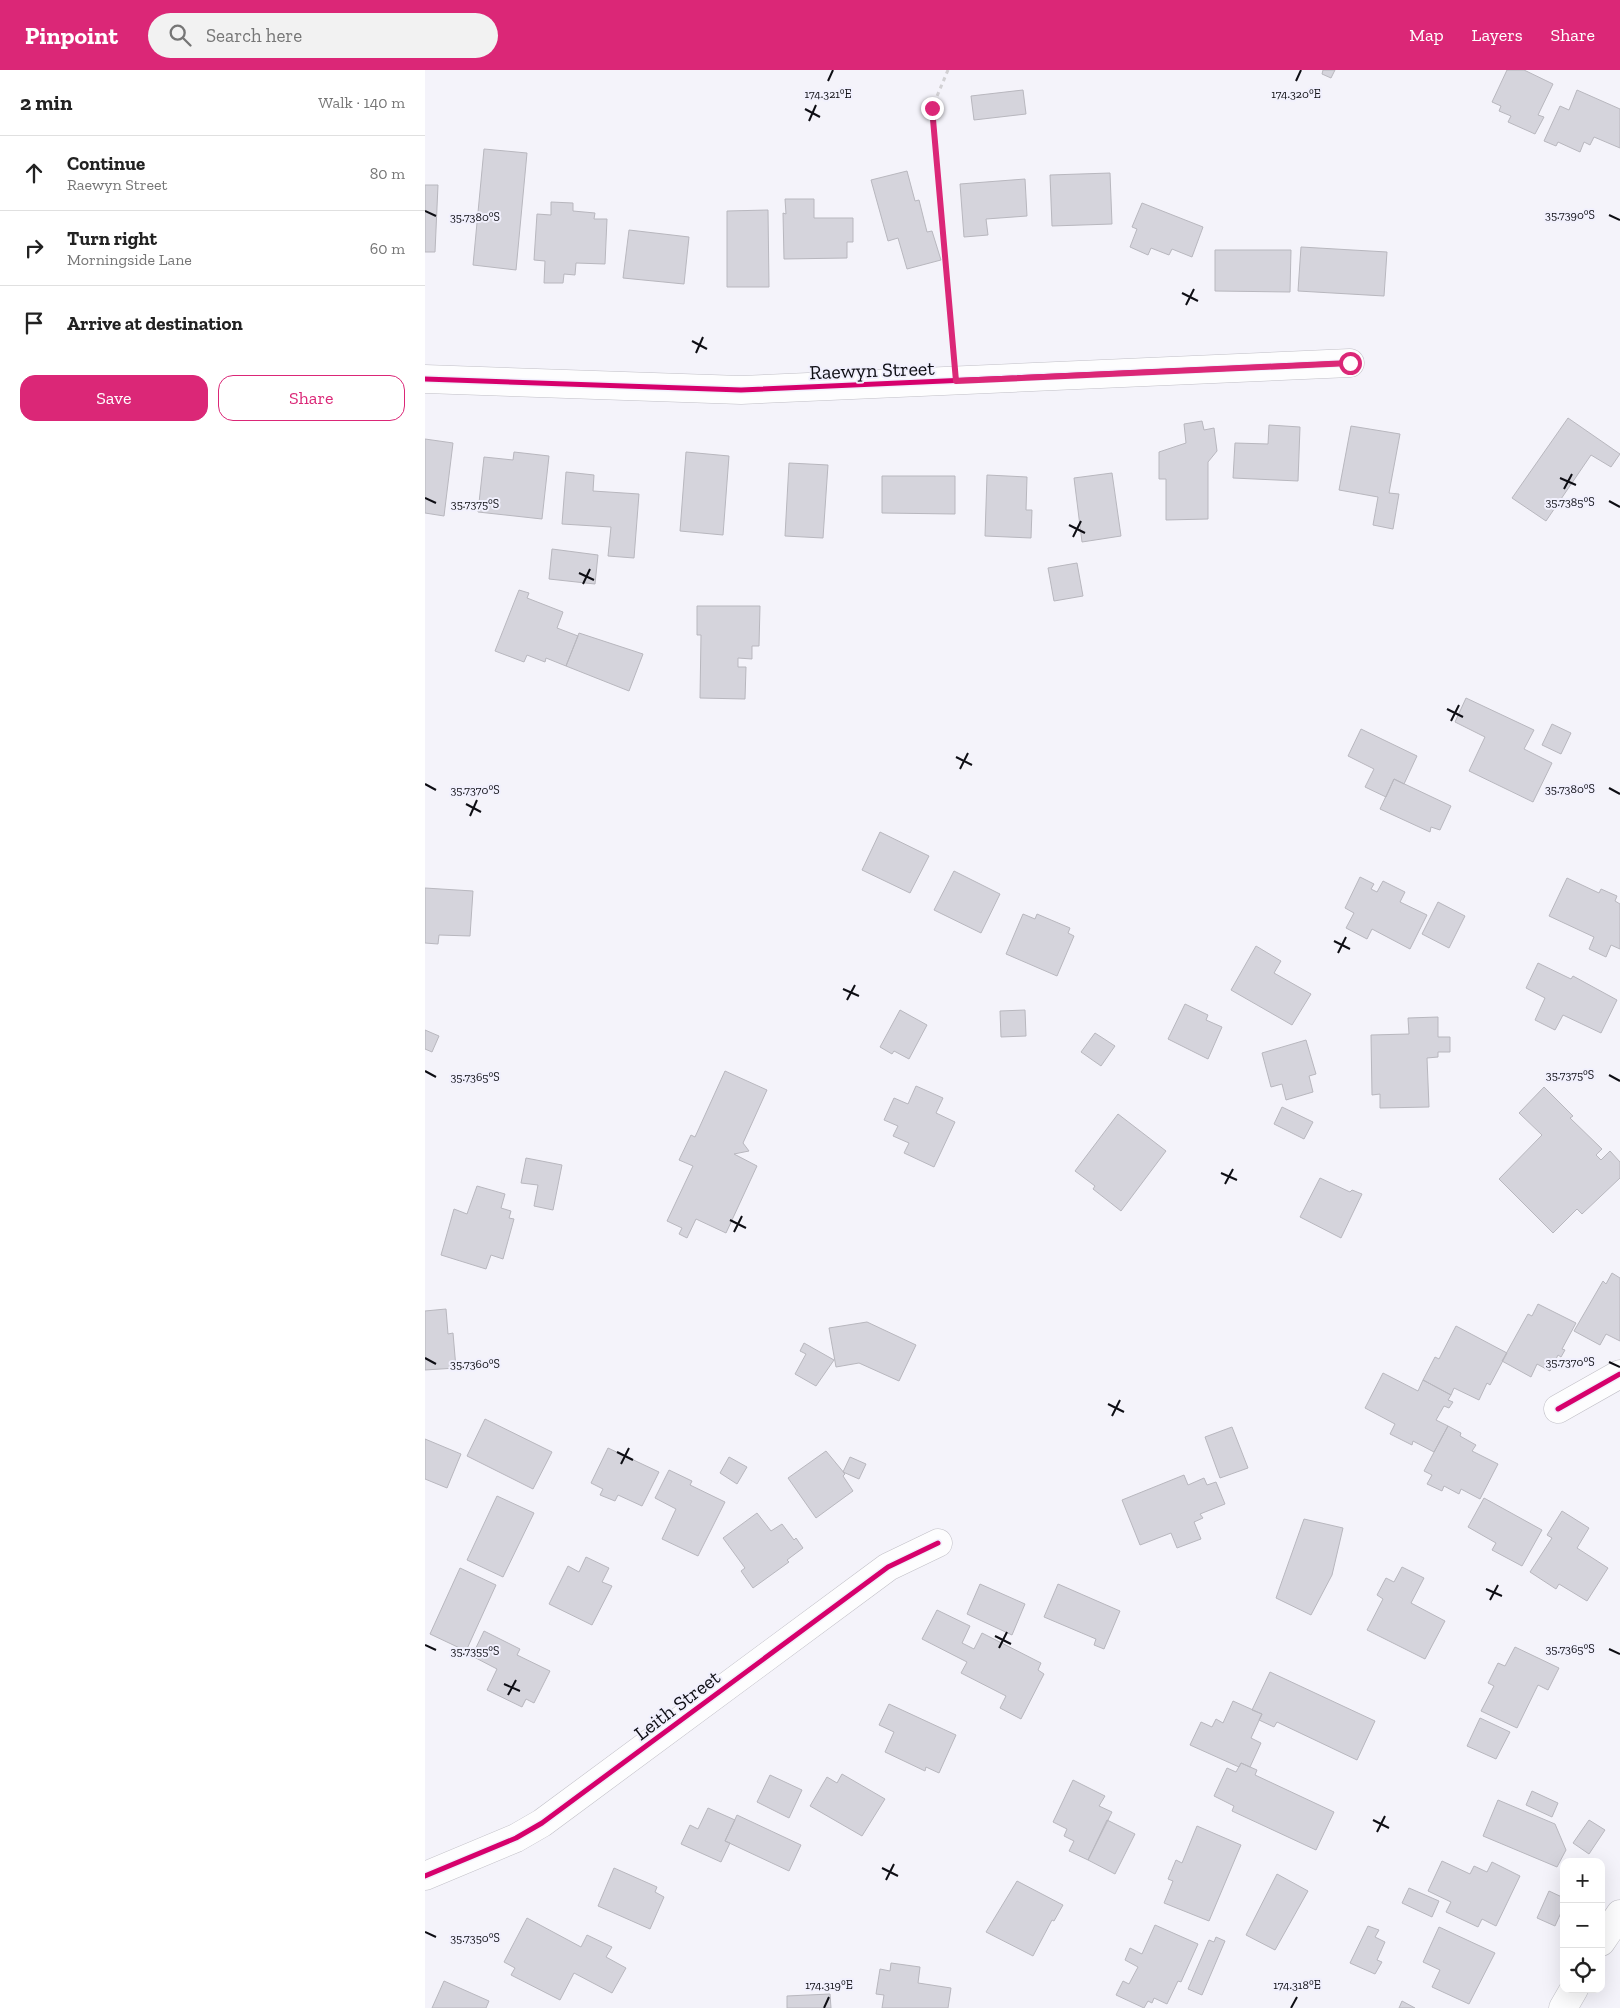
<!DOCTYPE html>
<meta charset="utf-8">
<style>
:root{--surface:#fff;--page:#f2f2f2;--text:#222;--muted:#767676;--line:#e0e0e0;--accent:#db2777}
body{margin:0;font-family:"Zilla Slab",serif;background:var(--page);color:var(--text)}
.controls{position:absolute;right:15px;bottom:15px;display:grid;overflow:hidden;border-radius:10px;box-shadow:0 5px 20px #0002}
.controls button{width:45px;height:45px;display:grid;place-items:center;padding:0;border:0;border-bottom:1px solid var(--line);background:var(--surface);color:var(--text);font:25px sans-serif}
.stop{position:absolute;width:15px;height:15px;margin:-11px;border:4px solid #db2777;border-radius:50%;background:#fff}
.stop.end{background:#db2777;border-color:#fff;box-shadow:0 1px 5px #0008}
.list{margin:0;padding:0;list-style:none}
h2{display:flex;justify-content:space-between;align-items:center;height:65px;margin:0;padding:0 20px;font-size:21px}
h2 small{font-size:16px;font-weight:400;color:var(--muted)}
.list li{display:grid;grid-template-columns:32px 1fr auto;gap:15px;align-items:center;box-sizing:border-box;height:75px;padding:0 20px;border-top:1px solid var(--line)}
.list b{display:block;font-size:19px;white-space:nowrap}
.list p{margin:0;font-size:16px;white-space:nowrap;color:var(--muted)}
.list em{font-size:16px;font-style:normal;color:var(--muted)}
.actions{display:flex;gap:10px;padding:15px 20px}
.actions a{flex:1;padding:11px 0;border:1px solid var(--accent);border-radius:15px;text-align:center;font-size:18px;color:var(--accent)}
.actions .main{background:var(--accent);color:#fff}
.icon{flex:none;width:28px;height:28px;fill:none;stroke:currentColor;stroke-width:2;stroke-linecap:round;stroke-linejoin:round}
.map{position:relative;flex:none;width:1195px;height:1938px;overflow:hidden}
header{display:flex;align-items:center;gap:30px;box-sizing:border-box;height:70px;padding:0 25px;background:var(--accent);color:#fff}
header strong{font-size:24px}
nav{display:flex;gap:28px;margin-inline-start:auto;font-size:18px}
.search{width:350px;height:45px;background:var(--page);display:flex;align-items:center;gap:12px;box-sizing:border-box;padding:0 18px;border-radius:28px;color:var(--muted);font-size:19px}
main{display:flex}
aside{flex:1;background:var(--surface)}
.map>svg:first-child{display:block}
.building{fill:#d5d4dc;stroke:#b8b7be}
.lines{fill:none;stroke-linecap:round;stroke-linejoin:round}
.minor-casing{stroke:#c0bfc6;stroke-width:29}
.path{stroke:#d2d1d4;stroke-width:3;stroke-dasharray:4 4;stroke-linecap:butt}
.minor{stroke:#fdfdfe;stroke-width:28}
.cycleway-casing{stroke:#f1f0fd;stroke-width:8}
.cycleway{stroke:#d6006c;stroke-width:5}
.route{stroke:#db2777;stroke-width:6}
.ticks{fill:none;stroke:#0e0e14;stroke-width:2}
.labels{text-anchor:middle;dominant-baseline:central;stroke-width:4;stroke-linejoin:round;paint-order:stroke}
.street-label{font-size:20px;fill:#0e0e14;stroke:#f1f0fd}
.ticks-label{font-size:12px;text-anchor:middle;fill:#0e0e14;stroke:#f1f0fd;stroke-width:4;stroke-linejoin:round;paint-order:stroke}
</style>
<header>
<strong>Pinpoint</strong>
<div class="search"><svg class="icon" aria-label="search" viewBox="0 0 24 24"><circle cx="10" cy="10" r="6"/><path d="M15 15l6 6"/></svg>Search here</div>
<nav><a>Map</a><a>Layers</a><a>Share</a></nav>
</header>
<main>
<aside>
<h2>2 min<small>Walk · 140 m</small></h2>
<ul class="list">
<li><svg class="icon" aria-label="ahead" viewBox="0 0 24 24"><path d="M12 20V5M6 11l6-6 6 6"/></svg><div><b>Continue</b><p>Raewyn Street</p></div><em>80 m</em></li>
<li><svg class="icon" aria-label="right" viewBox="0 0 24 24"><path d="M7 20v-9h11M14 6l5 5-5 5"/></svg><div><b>Turn right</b><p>Morningside Lane</p></div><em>60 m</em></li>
<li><svg class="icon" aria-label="arrive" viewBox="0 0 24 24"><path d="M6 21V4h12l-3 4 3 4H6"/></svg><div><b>Arrive at destination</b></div></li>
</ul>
<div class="actions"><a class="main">Save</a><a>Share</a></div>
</aside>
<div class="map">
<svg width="1195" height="1938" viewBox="0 0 1195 1938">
<rect width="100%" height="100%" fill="#f4f3fa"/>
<!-- building -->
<path class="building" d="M898 0H910L906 8 897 4Z
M1082 0H1099L1128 14 1113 45 1119 47 1110 64 1083 52 1086 46 1074 41 1076 36 1067 32Z
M598 20 601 44 549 50 546 26Z
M1152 20 1195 39V78L1169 67 1165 75 1159 72 1155 82 1133 72 1131 76 1119 71 1135 36 1144 40Z
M59 79 102 83 91 200 48 195Z
M482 101 490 131 494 130 502 162 507 161 516 190 482 199 473 168 463 171 446 110Z
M685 103 687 154 627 156 625 105Z
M600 109 602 146 561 149 563 165 539 167 535 114Z
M0 115H13L10 182H0Z
M360 129H389V148H428V172H422V188L359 189 358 143 361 144Z
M126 132 148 133V141L170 143 169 149H182L180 194 151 193 150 205 139 204 138 213H119L120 191 109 190 112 144 126 145Z
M717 133 778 157 767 187 747 179 744 185 726 178 723 185 705 177 712 159 707 157Z
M343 140 344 217H302V141Z
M204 160 264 167 259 214 198 208Z
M876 177 962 182 959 226 873 221Z
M790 180H866L865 222 790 221Z
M1143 348 1195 384 1186 397 1166 385 1121 451 1087 428Z
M777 351 779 360 789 358 792 381 783 392V449L741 450V409H734V382L761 373 759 354Z
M844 355 875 357 873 411 808 408 810 373 843 374Z
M926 356 975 364 964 423 974 424 968 459 948 455 953 427 914 420Z
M0 369 28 373 19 446 0 443Z
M89 382 124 386 117 449 53 442 59 387 88 390Z
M261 382 304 386 298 465 255 461Z
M364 393 403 395 398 468 360 466Z
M141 402 169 405 168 421 214 424 209 488 183 486 186 457 137 454Z
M687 403 696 466 657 472 649 408Z
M562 405 602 407 601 440H607L606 468 560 466Z
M457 406H530V444L457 443Z
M127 479 173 485 170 514 124 509Z
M652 493 658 526 629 531 623 498Z
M94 520 104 523 102 528 138 542 132 558 153 566 141 596 121 588 120 592 102 585 99 592 70 581Z
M272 536H335L334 576H327V589L313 588V597H321L320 629 275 628 276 565H272Z
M154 563 218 584 204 621 141 596Z
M1041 628 1109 660 1099 679 1127 693 1108 732 1044 701 1060 667 1030 652Z
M1127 654 1146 663 1136 684 1117 675Z
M936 659 992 686 979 714 969 709 961 727 940 717 949 699 923 686Z
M969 709 1026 736 1015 760 1006 757 1005 762 955 739Z
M455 762 504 786 485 823 437 800Z
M529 801 575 824 556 863 509 840Z
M935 807 949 814 946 819 952 822 958 811 980 822 975 832 1002 845 985 879 947 859 942 869 921 858 929 843 920 838Z
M1142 808 1174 823 1176 819 1192 826 1190 831 1195 834V879L1186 875 1181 887 1164 879 1169 867 1124 846Z
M0 818 48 821 45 866 14 865 13 874 0 873Z
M1013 832 1040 846 1024 878 997 864Z
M598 844 610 849 612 844 645 858 643 863 649 866 632 906 581 884Z
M831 876 856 891 849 903 886 924 867 955 806 920Z
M1113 893 1146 909 1148 906 1192 930 1176 963 1138 945 1130 960 1110 950 1120 928 1101 918Z
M760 934 783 945 781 950 797 957 783 989 743 969Z
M475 940 502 955 484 989 469 981 467 984 455 977Z
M600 940 601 966 576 967 575 941Z
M1013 947V967H1025V982H1013V987L1002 988 1004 1037 955 1038V1024L947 1025 946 965 984 964 983 948Z
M0 960 14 966 7 982 0 979Z
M670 963 690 976 676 996 656 982Z
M881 970 891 1004 884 1006 888 1022 861 1030 857 1014 846 1017 837 983Z
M300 1001 342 1020 318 1073 324 1081 309 1084 332 1096 301 1163 271 1149 262 1168 254 1164 257 1158 242 1151 268 1096 254 1090 266 1065 270 1067Z
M491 1016 518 1028 511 1043 530 1052 509 1097 479 1083 484 1073 468 1066 473 1056 459 1050 469 1028 483 1034Z
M1119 1017 1148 1046 1145 1048 1177 1079 1171 1085 1176 1090 1185 1081 1195 1092V1108L1157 1144 1152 1139 1128 1163 1074 1109 1117 1065 1094 1043Z
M857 1037 888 1052 879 1069 849 1054Z
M693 1044 741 1081 696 1141 668 1119 670 1116 650 1101Z
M101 1088 137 1095 128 1140 109 1136 113 1115 96 1113Z
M895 1108 925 1122 927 1120 937 1124 916 1168 875 1147Z
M52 1116 80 1124 76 1138 86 1141 84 1148 89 1149 78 1189 66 1185 61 1199 16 1185 29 1139 42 1144Z
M1187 1203 1195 1208V1271L1181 1264 1175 1275 1149 1261 1178 1211 1181 1214Z
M1113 1234 1151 1253 1137 1279 1140 1280 1136 1287 1133 1285 1125 1301 1112 1294 1106 1307 1077 1291 1103 1244 1107 1246Z
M21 1239 23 1264 28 1263 31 1298 0 1300V1241Z
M442 1252 491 1275 474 1311 434 1293 411 1297 404 1258Z
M1031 1256 1082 1283 1065 1315 1062 1313 1054 1330 1029 1318 1026 1325 998 1310 1010 1287 1014 1289Z
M379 1273 409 1290 391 1316 370 1304 381 1284 375 1281Z
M958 1303 993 1321 998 1310 1026 1325 1023 1330 1028 1332 1024 1338 1019 1336 1011 1350 1023 1356 1009 1382 988 1371 987 1375 965 1364 970 1354 940 1338Z
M60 1349 127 1382 108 1419 42 1386Z
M1023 1356 1036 1363 1035 1366 1051 1375 1047 1381 1073 1394 1055 1429 1036 1419 1034 1424 1019 1416 1017 1421 1002 1414 1007 1405 999 1401Z
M807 1357 823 1398 795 1408 780 1367Z
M0 1369 36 1384 22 1418 0 1409Z
M183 1378 234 1402 217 1436 193 1425 190 1431 175 1425 178 1419 166 1413Z
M401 1381 420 1404 418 1406 428 1421 391 1448 363 1408Z
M304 1387 322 1397 312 1414 295 1403Z
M425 1387 441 1394 434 1409 418 1402Z
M244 1400 267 1411 265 1415 300 1432 273 1486 237 1469 251 1439 230 1428Z
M759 1405 763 1415 779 1408 782 1415 791 1412 800 1434 775 1444 778 1448 769 1452 776 1469 752 1478 746 1463 715 1475 697 1430Z
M72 1426 109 1443 78 1507 42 1490Z
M1059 1428 1117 1460 1097 1496 1067 1480 1071 1473 1043 1457Z
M1137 1441 1164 1458 1152 1478 1183 1498 1162 1531 1134 1514 1131 1519 1105 1502 1127 1468 1122 1465Z
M332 1443 346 1461 357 1454 369 1470 371 1468 378 1478 362 1490 364 1492 328 1518 316 1501 320 1498 298 1468Z
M879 1449 918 1458 907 1505 886 1545 851 1528Z
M161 1487 184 1498 177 1512 187 1516 167 1555 124 1534 143 1496 154 1502Z
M977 1497 999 1508 986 1533 1020 1551 1000 1589 942 1560 958 1529 952 1525 961 1508 969 1512Z
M35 1498 71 1515 41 1581 5 1564Z
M555 1514 600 1534 587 1565 542 1544Z
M633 1514 695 1541 679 1579 669 1575 671 1569 619 1547Z
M512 1540 545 1556 537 1573 549 1579 557 1563 616 1593 613 1600 619 1604 596 1649 575 1638 581 1626 536 1603 542 1592 497 1569Z
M59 1561 95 1579 92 1585 125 1601 109 1633 101 1629 97 1637 62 1620 72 1599 47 1586Z
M1090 1577 1134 1598 1123 1620 1113 1615 1092 1658 1056 1641 1069 1616 1063 1613 1073 1593 1080 1596Z
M845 1602 950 1651 932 1690 852 1652 849 1657 834 1650 837 1644 827 1640Z
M808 1631 837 1644 826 1668 836 1673 825 1697 816 1693 814 1697 765 1675 776 1652 787 1657 791 1649 798 1653Z
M464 1634 531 1665 514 1703 501 1697 500 1701 460 1682 469 1662 454 1655Z
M1055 1648 1085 1662 1071 1689 1042 1676Z
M816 1693 832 1700 830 1705 909 1742 891 1780 807 1741 809 1736 789 1726 802 1698 811 1702Z
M417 1704 460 1729 437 1766 385 1736 402 1707 412 1713Z
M345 1705 377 1720 364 1748 332 1732Z
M648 1710 680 1726 674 1736 687 1742 663 1790 644 1781 649 1771 639 1766 642 1759 628 1752Z
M1107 1721 1133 1733 1127 1747 1101 1735Z
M1073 1730 1130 1754 1141 1780 1132 1797 1058 1766Z
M283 1738 310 1750 300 1771 305 1773 296 1792 256 1774 265 1755 273 1759Z
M312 1745 376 1775 364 1801 300 1771Z
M682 1750 710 1764 690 1804 663 1790Z
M1164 1750 1180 1760 1164 1784 1148 1773Z
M772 1756 816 1775 784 1851 739 1833 748 1811 743 1809 751 1790 757 1793Z
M1017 1791 1045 1804 1049 1796 1062 1802 1067 1792 1095 1806 1071 1856 1057 1849 1053 1857 1021 1842 1026 1832 1003 1821Z
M189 1798 232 1817 230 1822 239 1827 225 1859 173 1836Z
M852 1804 883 1821 850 1880 821 1865Z
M592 1811 638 1835 629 1851 627 1850 608 1886 561 1862Z
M984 1818 1014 1831 1007 1847 977 1833Z
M1124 1821 1139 1828V1836L1130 1856 1112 1848Z
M102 1848 156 1877 162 1865 187 1877 181 1887 201 1898 187 1923 149 1903 135 1930 86 1905 90 1898 79 1892Z
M730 1855 773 1874 756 1912 753 1911 742 1934 729 1928 727 1933 723 1931 719 1938 691 1925 698 1911 704 1914 713 1897 700 1890 705 1878 717 1884Z
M943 1856 954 1860 950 1867 960 1872 952 1890 957 1892 950 1904 925 1893Z
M1014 1857 1070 1883 1044 1934 1007 1917 1015 1900 998 1892Z
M791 1867 800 1871 777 1925 763 1919 784 1870 789 1872Z
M466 1893 495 1897 493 1913 526 1918 523 1938H457L459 1925 451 1924 455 1899 465 1901Z
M19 1911 64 1931 61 1938H7Z
M405 1924 406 1938H362V1926Z
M977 1931 990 1938H974Z"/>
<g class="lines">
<!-- minor casing -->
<g class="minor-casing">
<path id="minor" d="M0 309 316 320 925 293
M1133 1339 1195 1304
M0 1806 91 1768 117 1753 463 1497 513 1473
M1176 1872 1195 1844
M1138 1938 1149 1919"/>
</g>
<!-- path -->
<path class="path" d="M523 0 507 38 528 282"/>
<!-- minor -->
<use href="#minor" class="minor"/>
<!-- cycleway casing -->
<g class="cycleway-casing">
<path id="cycleway" d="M0 309 316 320 925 293
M1133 1339 1195 1304
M0 1806 91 1768 117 1753 463 1497 513 1473"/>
</g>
<!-- cycleway -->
<use href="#cycleway" class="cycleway"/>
</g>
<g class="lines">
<!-- route -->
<path class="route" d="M507 38 531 311 925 293"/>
</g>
<!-- ticks -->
<path class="ticks" d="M403 11 408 0M871 11 876 0M380 39 395 47M384 51 391 35M0 141 11 146M1184 145 1195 150M757 223 773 231M761 235 769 219M267 271 282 279M271 283 278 267M1135 408 1151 415M1139 419 1147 404M0 428 11 433M1184 431 1195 437M644 455 660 463M648 467 656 451M154 503 169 510M158 514 165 499M1022 639 1038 647M1026 651 1034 635M531 687 547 695M535 699 543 683M0 714 11 720M1184 718 1195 724M41 734 56 742M45 746 52 730M909 871 925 879M913 883 921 867M418 919 434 926M422 930 430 915M0 1001 11 1007M1184 1005 1195 1011M796 1103 812 1110M800 1114 808 1099M305 1150 321 1158M309 1162 317 1146M0 1288 11 1294M1184 1292 1195 1297M683 1334 699 1342M687 1346 695 1330M192 1382 208 1390M196 1394 204 1378M1061 1519 1077 1526M1065 1530 1073 1515M570 1566 586 1574M0 1575 11 1580M574 1578 582 1562M1184 1579 1195 1584M79 1614 95 1621M83 1625 91 1610M948 1750 964 1758M952 1762 960 1746M457 1798 473 1806M461 1810 469 1794M0 1862 11 1867M399 1938 404 1927M866 1938 872 1927"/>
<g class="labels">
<!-- street labels -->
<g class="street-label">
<text transform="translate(447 300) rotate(-2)">Raewyn Street</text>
<text transform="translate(252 1635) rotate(-37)">Leith Street</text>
</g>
</g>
<g class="ticks-label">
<text x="403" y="28">174.321°E</text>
<text x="871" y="28">174.320°E</text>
<text x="1145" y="149">35.7390°S</text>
<text x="50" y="151">35.7380°S</text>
<text x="1145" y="436">35.7385°S</text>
<text x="50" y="438">35.7375°S</text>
<text x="1145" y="723">35.7380°S</text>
<text x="50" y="724">35.7370°S</text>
<text x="1145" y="1009">35.7375°S</text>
<text x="50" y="1011">35.7365°S</text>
<text x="1145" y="1296">35.7370°S</text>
<text x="50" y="1298">35.7360°S</text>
<text x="1145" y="1583">35.7365°S</text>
<text x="50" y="1585">35.7355°S</text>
<text x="50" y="1872">35.7350°S</text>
<text x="404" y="1919">174.319°E</text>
<text x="872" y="1919">174.318°E</text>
</g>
</svg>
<div class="controls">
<button>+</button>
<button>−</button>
<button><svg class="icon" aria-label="locate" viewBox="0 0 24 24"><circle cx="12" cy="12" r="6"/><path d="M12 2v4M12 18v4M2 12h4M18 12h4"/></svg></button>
</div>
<div class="stop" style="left:925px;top:293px"></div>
<div class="stop end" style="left:507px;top:38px"></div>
</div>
</main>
